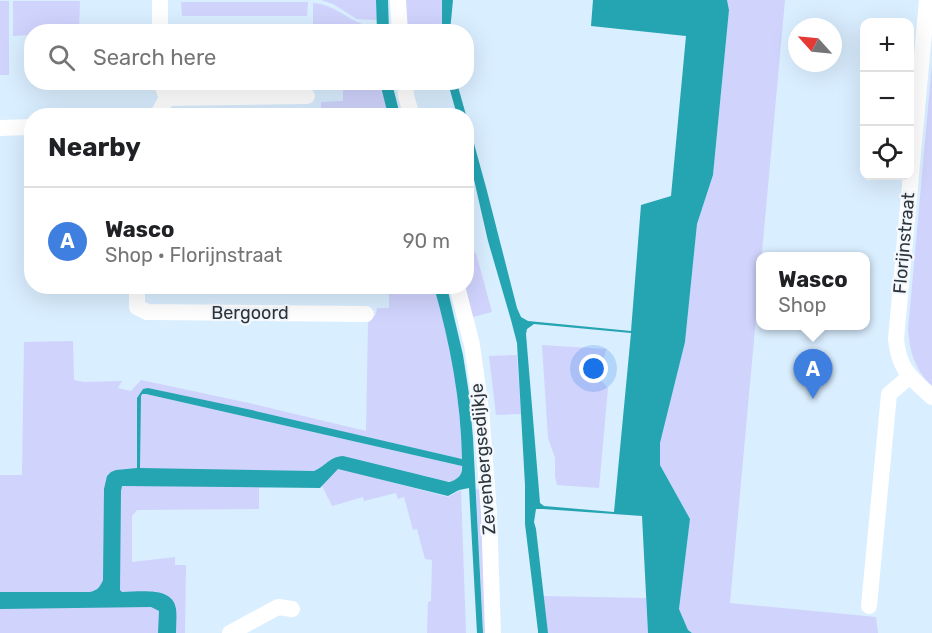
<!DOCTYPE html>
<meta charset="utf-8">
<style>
:root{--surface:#fff;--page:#f6f6f6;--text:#202124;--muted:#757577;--line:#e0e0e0;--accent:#d93025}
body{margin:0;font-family:Rubik,sans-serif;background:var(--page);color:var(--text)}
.controls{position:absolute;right:18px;top:18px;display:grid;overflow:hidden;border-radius:12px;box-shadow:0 6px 24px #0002}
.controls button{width:54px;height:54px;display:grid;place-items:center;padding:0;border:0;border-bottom:2px solid var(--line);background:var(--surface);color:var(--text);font:30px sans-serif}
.compass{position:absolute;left:788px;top:18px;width:54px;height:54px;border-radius:50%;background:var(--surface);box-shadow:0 6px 24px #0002;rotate:297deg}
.you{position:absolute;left:594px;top:369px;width:21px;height:21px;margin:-15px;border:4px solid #fff;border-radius:50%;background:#1a73e8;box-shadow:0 0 0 9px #1a73e833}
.badge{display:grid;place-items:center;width:39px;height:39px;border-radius:50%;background:var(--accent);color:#fff;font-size:20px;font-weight:700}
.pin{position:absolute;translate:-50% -50px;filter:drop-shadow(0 2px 3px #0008)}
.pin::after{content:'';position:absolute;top:32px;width:21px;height:18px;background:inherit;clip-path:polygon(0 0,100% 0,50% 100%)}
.popup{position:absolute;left:756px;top:252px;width:114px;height:78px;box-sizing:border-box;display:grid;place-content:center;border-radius:12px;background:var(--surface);filter:drop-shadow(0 2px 4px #0005);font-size:20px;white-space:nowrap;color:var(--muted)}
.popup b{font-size:22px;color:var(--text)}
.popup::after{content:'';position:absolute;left:50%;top:100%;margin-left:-12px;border:12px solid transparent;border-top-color:var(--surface)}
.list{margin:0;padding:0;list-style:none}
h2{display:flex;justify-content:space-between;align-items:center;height:78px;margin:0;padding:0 24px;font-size:26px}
h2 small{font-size:20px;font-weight:400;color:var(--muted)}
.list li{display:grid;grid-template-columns:39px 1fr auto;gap:18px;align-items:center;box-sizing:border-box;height:108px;padding:0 24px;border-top:2px solid var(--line)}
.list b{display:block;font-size:22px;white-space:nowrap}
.list p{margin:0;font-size:20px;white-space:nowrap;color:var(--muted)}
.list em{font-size:20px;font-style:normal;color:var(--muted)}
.icon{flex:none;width:33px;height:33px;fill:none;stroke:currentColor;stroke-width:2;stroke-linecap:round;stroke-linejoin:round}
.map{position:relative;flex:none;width:932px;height:633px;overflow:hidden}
.search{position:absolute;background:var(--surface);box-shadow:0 6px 24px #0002;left:24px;top:24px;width:450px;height:66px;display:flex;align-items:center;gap:15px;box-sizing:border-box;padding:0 21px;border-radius:24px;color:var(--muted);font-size:22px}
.panel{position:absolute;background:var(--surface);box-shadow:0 6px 24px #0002;left:24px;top:108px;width:450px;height:186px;border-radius:24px}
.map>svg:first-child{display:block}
.green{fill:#d0d3fc}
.water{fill:#25a4b2;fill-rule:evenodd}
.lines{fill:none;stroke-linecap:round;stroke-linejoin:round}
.minor{stroke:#fff;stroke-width:16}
.labels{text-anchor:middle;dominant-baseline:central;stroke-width:4.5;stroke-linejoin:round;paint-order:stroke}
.street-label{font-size:18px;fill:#2d353c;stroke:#f4f8fc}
</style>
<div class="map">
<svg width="932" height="633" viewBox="0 0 932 633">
<rect width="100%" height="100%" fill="#d9eeff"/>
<!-- green -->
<path class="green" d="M321 0H376L377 20 357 19 333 4Z
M405 0H442V31H407Z
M727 0H785L730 603 876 617 878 633H692L688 630 679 609 690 519 660 465V443L685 342 697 224 713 175 729 10Z
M0 1H9V75H0Z
M13 1H80L79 31 32 32 31 35 13 36Z
M181 2H308L307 16H182Z
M313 3C337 4 352 26 377 27V31H313Z
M932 64V386C915 370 910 352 908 330Z
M343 83H380L388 115H311L306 110V108H321V102L343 101Z
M467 251 476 253 492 312 473 317 463 287 466 286Z
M389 287H434C442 313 449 340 454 367 458 398 461 429 462 459L148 388 142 394H146L462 466C461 493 435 476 420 475 408 474 394 478 383 480L448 497 461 490 466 633H427L428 602 431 601 432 560 425 559 417 529 413 530 404 497 398 499 396 493 364 501 363 497 332 506 322 486 324 484 255 488H259V509L137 510 132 516V562L175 557V565H186L185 633H176V608L172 633H0V475H22L24 342 73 341 74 380 84 382 122 381 118 388 131 391 141 380 249 403 366 431 368 323 376 314 377 308H389Z
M542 345 606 349 600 379 608 388 599 488 557 485 555 476V458L548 438Z
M517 355 521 414 496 415 489 356Z
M476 489 482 490 488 633H483Z
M543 596 646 598 648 633H548Z"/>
<!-- water -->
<path class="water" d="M376 0H388L389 31H377Z
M442 0H453L450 31H442Z
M593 0H727L729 10 713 175 697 224 685 342 660 443V465L690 519 679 609 688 630 692 633H648L642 516 543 509H536L534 522 536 529 548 633H538V631L525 524V485L517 343 511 320 488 241 467 149V118L487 191 517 308 521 317 528 321 631 331 641 205 671 196 686 36 591 26ZM534 324 631 333 614 512 544 506 540 503 526 334 527 329Z
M380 83H392L400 115H388Z
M448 83H457L466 115H457Z
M434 287H447L463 355 469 394 473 438 483 633H477L469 488 459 490 448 496 338 469 320 488 122 486 121 491 120 590 122 592C140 592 173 586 176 609 177 617 176 625 176 633H158L159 611 151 607 0 609V592H90C98 590 100 587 103 580L104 489 107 476 111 472 116 470 137 468V398L143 389 148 388 247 409 462 459C461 400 450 343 434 287ZM142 394H146L462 466C463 475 457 480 449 482L343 456C329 457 326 466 314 471L140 468 141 396Z"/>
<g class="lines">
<!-- minor -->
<path class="minor" d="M160 0V32
M398 0 400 32
M927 0 896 339C899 370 910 377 932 397
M405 82 406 96 412 116
M167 98 307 96
M157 116 167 98 161 82
M0 128 32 127
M137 286V307L147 312 366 314
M457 286 472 345 481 410 489 513 493 633
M869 606 889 394 909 377
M230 633 278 607 292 609"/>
</g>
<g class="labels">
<!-- street labels -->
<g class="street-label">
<text transform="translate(904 243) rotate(-85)">Florijnstraat</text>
<text x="250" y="313">Bergoord</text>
<text transform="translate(483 459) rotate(-95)">Zevenbergsedijkje</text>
</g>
</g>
</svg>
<div class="controls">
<button>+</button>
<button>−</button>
<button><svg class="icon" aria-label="locate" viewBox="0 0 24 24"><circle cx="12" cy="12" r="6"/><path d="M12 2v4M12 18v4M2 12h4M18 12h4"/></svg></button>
</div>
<svg class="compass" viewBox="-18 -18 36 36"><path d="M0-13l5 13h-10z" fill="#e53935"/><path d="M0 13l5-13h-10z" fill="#757577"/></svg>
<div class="you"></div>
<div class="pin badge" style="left:813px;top:399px;background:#3f7fe0">A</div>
<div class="popup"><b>Wasco</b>Shop</div>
<div class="search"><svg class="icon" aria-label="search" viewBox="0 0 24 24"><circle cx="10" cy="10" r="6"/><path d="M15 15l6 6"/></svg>Search here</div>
<section class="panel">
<h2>Nearby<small></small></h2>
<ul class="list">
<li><span class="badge" style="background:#3f7fe0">A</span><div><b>Wasco</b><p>Shop · Florijnstraat</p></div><em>90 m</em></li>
</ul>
</section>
</div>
